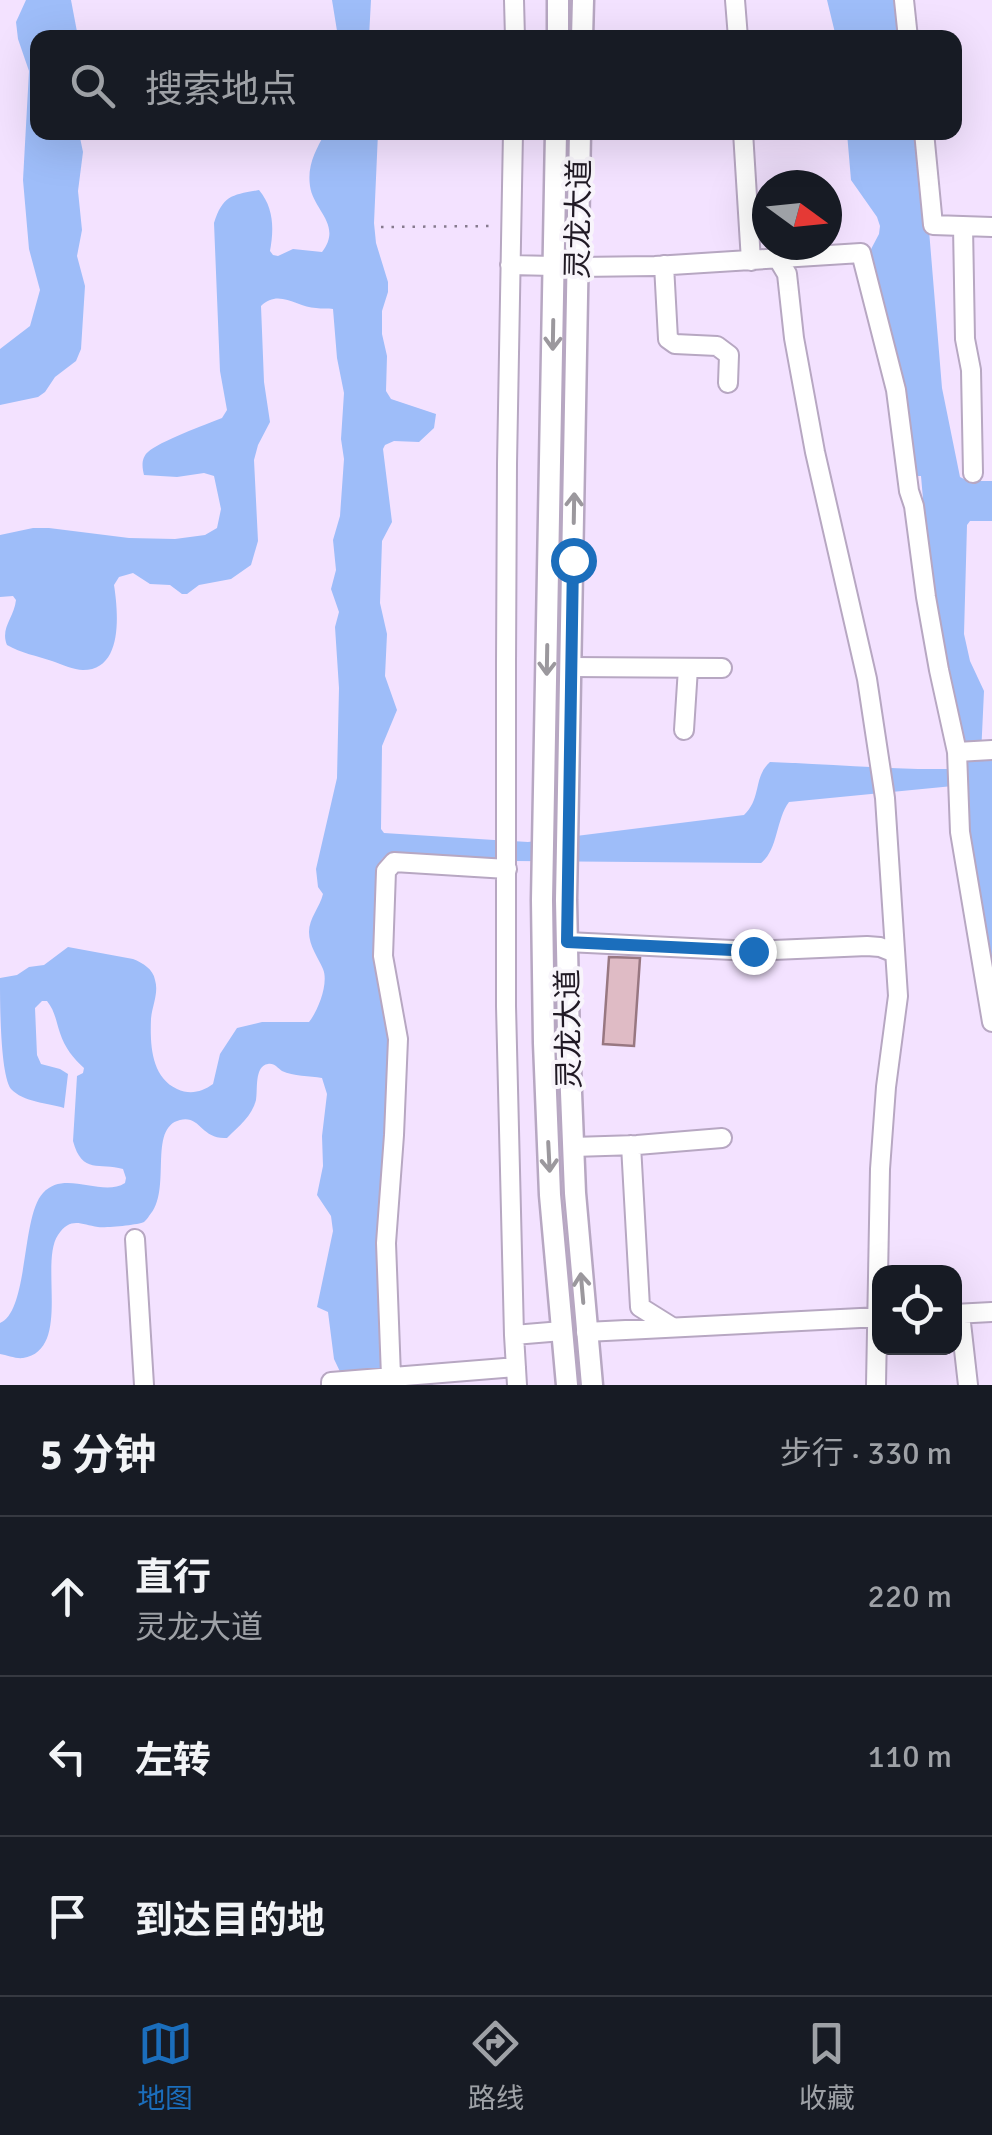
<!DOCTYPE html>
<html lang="zh">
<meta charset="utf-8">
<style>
:root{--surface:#171b24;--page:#20242c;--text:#f1f3f6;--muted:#9ea1a6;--line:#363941;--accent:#1b6ebc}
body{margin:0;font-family:Signika,"Noto Sans SC",sans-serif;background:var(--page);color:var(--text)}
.controls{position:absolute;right:30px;bottom:30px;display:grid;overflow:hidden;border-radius:20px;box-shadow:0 10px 40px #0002}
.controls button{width:90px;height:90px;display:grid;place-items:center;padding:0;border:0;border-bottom:2px solid var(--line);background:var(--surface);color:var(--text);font:50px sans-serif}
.compass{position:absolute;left:752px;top:170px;width:90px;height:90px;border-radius:50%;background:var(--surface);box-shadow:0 10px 40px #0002;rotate:105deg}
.stop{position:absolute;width:30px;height:30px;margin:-22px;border:8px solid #1b6ebc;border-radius:50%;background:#fff}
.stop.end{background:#1b6ebc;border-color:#fff;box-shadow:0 2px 10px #0008}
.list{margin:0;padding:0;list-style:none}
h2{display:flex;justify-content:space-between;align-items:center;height:130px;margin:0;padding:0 40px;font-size:42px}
h2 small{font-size:32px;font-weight:400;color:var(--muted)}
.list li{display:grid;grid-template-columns:65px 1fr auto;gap:30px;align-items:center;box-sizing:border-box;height:160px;padding:0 40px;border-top:2px solid var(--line)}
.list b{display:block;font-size:38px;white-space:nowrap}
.list p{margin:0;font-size:32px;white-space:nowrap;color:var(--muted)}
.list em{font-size:32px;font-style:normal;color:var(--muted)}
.icon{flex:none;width:55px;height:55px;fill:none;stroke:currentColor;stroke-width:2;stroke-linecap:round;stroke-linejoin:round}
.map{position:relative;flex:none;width:992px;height:1385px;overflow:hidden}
.search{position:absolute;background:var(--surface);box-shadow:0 10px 40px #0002;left:30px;right:30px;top:30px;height:110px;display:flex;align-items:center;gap:25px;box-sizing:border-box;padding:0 35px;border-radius:20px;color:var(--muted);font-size:38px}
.sheet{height:610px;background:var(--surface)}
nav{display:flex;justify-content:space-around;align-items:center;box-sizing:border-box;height:140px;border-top:2px solid var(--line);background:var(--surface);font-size:28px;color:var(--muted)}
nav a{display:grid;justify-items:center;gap:5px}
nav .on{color:var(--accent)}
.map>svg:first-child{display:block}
.water{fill:#9ebdf9}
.building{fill:#dfbbc5;stroke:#987781;stroke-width:2.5}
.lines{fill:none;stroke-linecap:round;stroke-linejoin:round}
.minor-casing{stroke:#b7a7c2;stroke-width:22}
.major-casing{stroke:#b7a7c2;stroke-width:25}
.path{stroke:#877b8f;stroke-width:2.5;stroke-dasharray:2.5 8;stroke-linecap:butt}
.minor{stroke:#fff;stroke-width:18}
.major{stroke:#fff;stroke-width:20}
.oneway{stroke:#9b989d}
.route{stroke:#1b6ebc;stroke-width:12}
.labels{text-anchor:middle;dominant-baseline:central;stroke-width:8;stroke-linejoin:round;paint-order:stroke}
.street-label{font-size:30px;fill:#211a25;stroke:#f8f5fb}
</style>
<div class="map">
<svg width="992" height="1385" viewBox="0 0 992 1385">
<rect width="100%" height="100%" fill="#f3e2ff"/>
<!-- water -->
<path class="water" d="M26 0H71L78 37 38 38V132L79 133 83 152 78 191 82 230 77 256 85 286 81 349 76 361 55 377 45 392 38 397 0 405V349L30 326 40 290 29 249 23 180 29 71 18 39 16 22Z
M332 0H371L369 37H338Z
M827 0H899L904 37H836Z
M325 133H378L374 223 376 243 388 282V292L382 311V334L387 356 386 391 391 399 436 414 434 428 419 442 394 441 385 445 383 449 392 522 382 541 380 603 387 634 385 676 397 710 382 746 381 829 384 833 528 842 744 815C762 798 753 777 770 762 831 764 892 770 953 769V786L789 802C776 819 778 850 761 863L514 861 386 857 382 859 379 868 393 1021 384 1367 429 1379 433 1385H342L343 1378 334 1359 328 1312 317 1307 333 1231 331 1216 317 1195 323 1166 322 1136 327 1094 322 1078C310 1076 293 1076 282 1071 277 1068 275 1063 268 1064 254 1066 258 1090 256 1100 252 1116 239 1126 227 1138 201 1140 201 1115 180 1120 147 1128 173 1191 149 1216 148 1218 146 1220 144 1222 138 1225 106 1228 98 1227 81 1225 71 1216 58 1235 39 1263 72 1350 23 1358 16 1359 7 1355 0 1354V1323C29 1311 21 1216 43 1193 65 1169 102 1198 125 1183L126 1178 123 1169C100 1162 82 1175 73 1141L77 1076 83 1073 84 1068C73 1058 65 1048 60 1033 56 1021 55 1011 47 1001H42L35 1008 37 1055 41 1064 60 1069 68 1074 64 1108C48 1103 23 1102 11 1089 0 1074 0 1001 0 978L17 975 29 967 44 965 68 947 133 959C143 963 153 969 155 980 159 993 152 1006 151 1019 150 1044 151 1077 177 1089 190 1095 202 1092 213 1084L220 1054 237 1028 262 1022H309C318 1011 329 983 323 969 318 957 309 946 309 932 309 918 320 907 323 894L318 887 316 869 337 778 339 688 335 627 339 612 331 589 336 570 333 540 340 516 344 459 341 439 344 393 337 358 333 309C328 308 322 309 316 308 298 308 279 288 261 306L264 382 270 422 258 445 254 460 258 541 251 565 231 579 199 585 187 594H182L170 585 150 584 133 573 119 577 114 585C118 611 124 670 83 670 74 670 61 664 52 661 37 656 21 653 7 645 0 628 14 618 16 600L13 596 0 597V535L33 528H49L129 538 175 539 205 535 217 528 221 509 214 476 204 473 177 477 144 475C142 467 141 458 148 452 158 442 207 424 222 418L227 410 220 371 214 223C223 195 232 195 259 190 274 208 274 229 270 251L273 255 278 256 293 249 322 252C343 225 313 210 310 186 307 165 316 150 325 133Z
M847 133H921L942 388 960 477 968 481H992V521H970L967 525 964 634 970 661 984 691 981 755H991L992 760V988L967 845 963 777 969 755 962 738 940 644 919 501 923 499 921 476H909L869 253 879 234 880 226 877 217 851 180Z"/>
<!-- building -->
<path class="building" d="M609 957 640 958 634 1046 603 1044Z"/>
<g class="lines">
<!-- minor casing -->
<g class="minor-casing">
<path id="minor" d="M514 0 515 38
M735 0 738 38
M904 0 908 38
M513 132 507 464 506 664V1006L514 1335 517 1385
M743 132 751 261
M924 132 933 225 992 227
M963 226 965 339 971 370 973 473
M778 259 787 274 794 338 815 452 867 679 885 798 898 996 886 1087 880 1169 876 1385
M510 265 554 266
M664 265 668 339 675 344 717 346 729 355 728 383
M578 267 655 266 861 253 896 390 909 491 914 506 926 597 939 670 957 752 960 832 992 1022
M571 667 722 668
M684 730 688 668
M957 752 992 750
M567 942 753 951 867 946 880 947 895 953
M631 1145 640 1307 672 1327
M573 1147 637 1145 722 1138
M135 1239 144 1385
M954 1314 992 1312
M960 1314 968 1385
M586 1332 880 1317
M514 1335 562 1331
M391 1376 386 1243 394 1135 398 1039 383 956 386 871 394 862 507 869
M331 1385V1382L516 1367"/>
</g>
<!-- major casing -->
<g class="major-casing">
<path id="major" d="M558 38V0
M582 38 583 0
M556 132 542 900 544 1043 550 1195 567 1385
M580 132 566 900 569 1042 575 1193 592 1385"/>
</g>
<!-- path -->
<path class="path" d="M381 227 495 226"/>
<!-- minor -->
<use href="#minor" class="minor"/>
<!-- major -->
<use href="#major" class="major"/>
</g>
<!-- one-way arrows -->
<defs><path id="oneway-shaft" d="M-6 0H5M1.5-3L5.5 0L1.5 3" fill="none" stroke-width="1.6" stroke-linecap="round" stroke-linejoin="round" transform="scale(2.5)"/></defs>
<g class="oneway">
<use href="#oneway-shaft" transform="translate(553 335) rotate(91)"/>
<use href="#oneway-shaft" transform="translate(574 508) rotate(-89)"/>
<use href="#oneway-shaft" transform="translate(547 660) rotate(91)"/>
<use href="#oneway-shaft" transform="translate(549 1157) rotate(87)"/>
<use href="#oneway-shaft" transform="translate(582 1288) rotate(-95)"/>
</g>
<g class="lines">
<!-- route -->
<path class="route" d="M573 560 567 942 753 951"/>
</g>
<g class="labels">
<!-- street labels -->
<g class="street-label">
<text transform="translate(579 219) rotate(-89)">灵龙大道</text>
<text transform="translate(569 1029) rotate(-91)">灵龙大道</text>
</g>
</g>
</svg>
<div class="controls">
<button><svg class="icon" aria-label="locate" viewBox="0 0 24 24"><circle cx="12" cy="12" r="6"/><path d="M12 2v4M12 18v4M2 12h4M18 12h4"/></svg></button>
</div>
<svg class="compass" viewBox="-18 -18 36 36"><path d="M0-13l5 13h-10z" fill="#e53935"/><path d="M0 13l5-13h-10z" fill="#9ea1a6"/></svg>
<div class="stop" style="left:573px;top:560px"></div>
<div class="stop end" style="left:753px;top:951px"></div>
<div class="search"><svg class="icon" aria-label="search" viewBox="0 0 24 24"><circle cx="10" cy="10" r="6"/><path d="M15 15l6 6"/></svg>搜索地点</div>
</div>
<section class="sheet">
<h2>5 分钟<small>步行 · 330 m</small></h2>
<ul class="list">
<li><svg class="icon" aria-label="ahead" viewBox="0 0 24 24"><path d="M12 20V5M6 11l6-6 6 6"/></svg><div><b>直行</b><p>灵龙大道</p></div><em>220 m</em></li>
<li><svg class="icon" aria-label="left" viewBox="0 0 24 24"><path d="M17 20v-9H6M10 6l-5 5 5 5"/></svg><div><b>左转</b></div><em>110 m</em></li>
<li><svg class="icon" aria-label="arrive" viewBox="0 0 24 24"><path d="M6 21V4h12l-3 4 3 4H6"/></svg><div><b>到达目的地</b></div></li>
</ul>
</section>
<nav>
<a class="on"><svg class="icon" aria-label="map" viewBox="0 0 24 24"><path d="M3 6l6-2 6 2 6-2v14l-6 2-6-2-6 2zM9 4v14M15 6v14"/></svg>地图</a>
<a><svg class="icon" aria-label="directions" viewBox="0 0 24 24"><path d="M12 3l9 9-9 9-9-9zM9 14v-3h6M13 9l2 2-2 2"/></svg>路线</a>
<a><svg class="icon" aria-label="saved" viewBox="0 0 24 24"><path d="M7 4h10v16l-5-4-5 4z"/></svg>收藏</a>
</nav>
